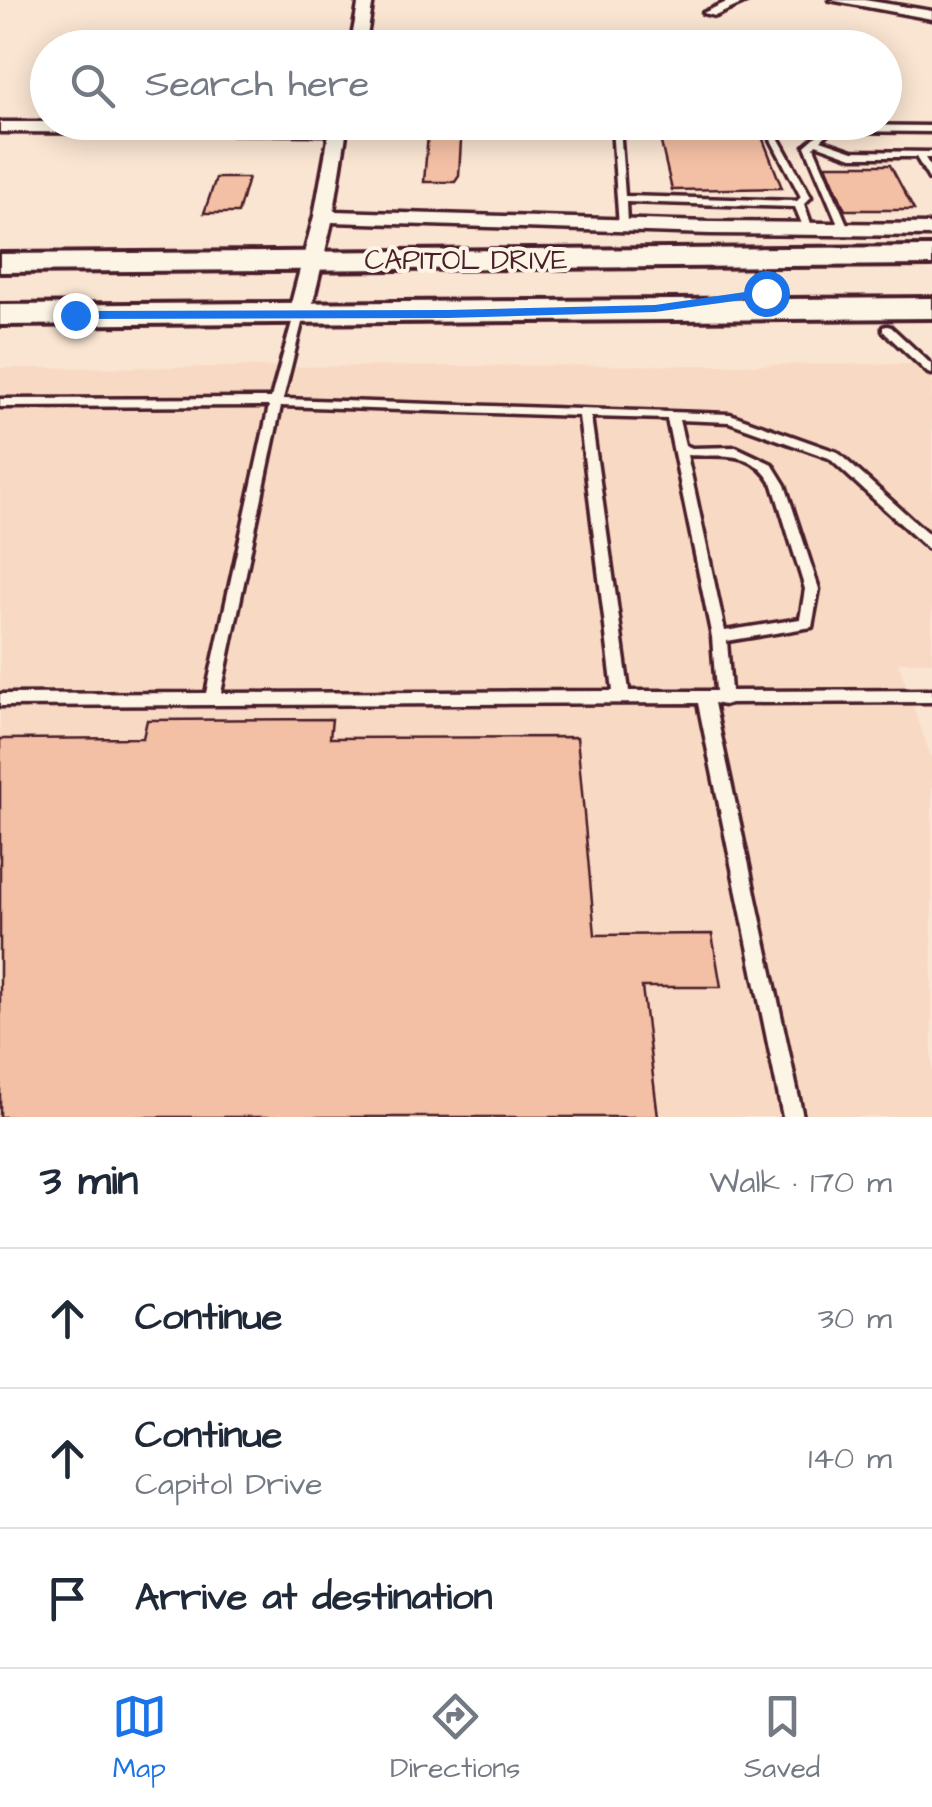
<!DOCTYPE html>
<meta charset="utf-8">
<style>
:root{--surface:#fff;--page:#f6f6f7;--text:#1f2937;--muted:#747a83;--line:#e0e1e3;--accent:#1a73e8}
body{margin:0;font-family:"Architects Daughter",sans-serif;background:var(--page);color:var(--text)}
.stop{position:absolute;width:30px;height:30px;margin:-22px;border:8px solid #1a73e8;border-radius:50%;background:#fff}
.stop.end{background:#1a73e8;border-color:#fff;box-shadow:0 2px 10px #0008}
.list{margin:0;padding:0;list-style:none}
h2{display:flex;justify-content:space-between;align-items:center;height:130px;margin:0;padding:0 40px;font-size:42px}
h2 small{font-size:32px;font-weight:400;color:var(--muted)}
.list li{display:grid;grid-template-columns:65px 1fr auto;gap:30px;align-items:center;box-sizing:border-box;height:140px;padding:0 40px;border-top:2px solid var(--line)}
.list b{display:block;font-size:38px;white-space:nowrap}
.list p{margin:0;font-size:32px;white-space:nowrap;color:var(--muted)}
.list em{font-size:32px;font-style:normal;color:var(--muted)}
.icon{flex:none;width:55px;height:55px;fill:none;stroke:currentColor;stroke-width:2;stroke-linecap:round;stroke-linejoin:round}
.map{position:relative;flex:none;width:932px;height:1117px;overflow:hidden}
.search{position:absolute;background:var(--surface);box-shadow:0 5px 25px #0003;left:30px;right:30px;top:30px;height:110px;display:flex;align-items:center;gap:25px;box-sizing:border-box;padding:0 35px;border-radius:55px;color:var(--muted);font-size:38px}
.sheet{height:550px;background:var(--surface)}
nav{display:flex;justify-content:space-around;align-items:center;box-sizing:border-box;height:140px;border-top:2px solid var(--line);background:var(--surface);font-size:28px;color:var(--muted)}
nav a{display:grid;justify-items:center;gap:5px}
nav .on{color:var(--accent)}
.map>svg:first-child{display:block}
.built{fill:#f8dac4}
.building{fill:#f4c0a5;stroke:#4a1f2b;stroke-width:2.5}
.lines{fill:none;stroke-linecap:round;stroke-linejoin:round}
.lane-casing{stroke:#4a1f2b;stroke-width:7}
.street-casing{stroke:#4a1f2b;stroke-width:7}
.primary-casing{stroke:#4a1f2b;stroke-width:8}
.lane{fill:#fcf5e5;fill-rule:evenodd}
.street{fill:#fcf5e5;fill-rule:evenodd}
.primary{fill:#fcf5e5;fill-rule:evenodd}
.route{fill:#1a73e8}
.labels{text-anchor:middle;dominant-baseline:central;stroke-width:8;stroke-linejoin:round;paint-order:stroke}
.far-street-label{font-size:28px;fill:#4a1f2b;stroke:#fcf5e5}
</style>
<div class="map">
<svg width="932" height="1117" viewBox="0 0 932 1117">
<rect width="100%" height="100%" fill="#fae5d2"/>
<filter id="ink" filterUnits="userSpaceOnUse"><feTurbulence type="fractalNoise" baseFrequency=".01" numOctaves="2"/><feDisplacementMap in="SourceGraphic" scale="20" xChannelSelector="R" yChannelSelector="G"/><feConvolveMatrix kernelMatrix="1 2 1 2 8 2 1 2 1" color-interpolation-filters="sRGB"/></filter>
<g filter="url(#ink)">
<!-- built -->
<path class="built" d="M932 364V662H898L932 760V1117H0V368Z"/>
<!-- building -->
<path class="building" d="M429 122H462L459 176 455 182H424Z
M659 134H761L782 188 672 190Z
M826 165H890L914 210H845Z
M216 178H248L238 213H204Z
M332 719 330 738 577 737 595 935 712 934 721 987H642L658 1117H0V739L143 738 147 720Z"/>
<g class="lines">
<!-- lane casing -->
<g class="lane-casing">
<path id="lane" d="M616 124 620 127 625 196 797 201 801 197 768 134 775 132 811 197 804 204 813 229 805 231 795 207 626 202 627 225 619 227 612 127Z
M829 125 932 126V132L831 131 821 140 853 151 932 152V158H925L932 169V180L929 179 916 157H852L816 144 814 147 849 229 841 231 805 146Z
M299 312 304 315 283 399 730 414 837 452 932 537V550L927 548 829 458 729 422 679 420 685 445 692 448 736 447 772 464 785 485 819 589 812 627 727 641 731 691 932 690V702L730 703 724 705 714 703 803 1117H783L698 703 0 706V694L206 693 269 406 0 407V399L271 398 294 315ZM281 406 579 416 613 691 221 693ZM591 417 667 419 712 637 716 691H629ZM687 455C724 458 750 447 773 485L805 589 800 619 725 631Z
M887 326 891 327 932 365V374L928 373 883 331V327Z"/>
</g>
<!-- street casing -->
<g class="street-casing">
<path id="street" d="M359 0H373L365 48H350Z
M731 0H750L715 16 703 13Z
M830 0H864L932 11V19Z
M0 122H348L334 211 710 222 932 224V236L710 234 332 222 310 315 299 321 288 315 314 216 329 134 0 132Z"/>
</g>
<!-- primary casing -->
<g class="primary-casing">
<path id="primary" d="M932 247V265L0 272V254Z
M932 298V318L0 325V305Z"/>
</g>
<!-- lane -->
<use href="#lane" class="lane"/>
<!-- street -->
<use href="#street" class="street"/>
<!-- primary -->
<use href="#primary" class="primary"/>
</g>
</g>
<!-- route -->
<path class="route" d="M766 289 771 296 655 312 448 318 75 319 68 315 75 311 448 310 655 305Z"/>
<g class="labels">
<!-- far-street labels -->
<g class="far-street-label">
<text x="466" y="260">CAPITOL DRIVE</text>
</g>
</g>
</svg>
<div class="stop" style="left:766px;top:293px"></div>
<div class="stop end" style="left:75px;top:315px"></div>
<div class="search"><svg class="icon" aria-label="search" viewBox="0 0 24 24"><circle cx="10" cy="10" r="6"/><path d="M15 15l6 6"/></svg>Search here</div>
</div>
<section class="sheet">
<h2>3 min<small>Walk · 170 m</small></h2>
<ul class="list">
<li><svg class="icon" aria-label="ahead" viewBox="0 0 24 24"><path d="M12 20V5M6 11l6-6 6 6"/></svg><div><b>Continue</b></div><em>30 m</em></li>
<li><svg class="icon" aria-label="ahead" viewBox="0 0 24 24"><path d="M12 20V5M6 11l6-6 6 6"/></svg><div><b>Continue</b><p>Capitol Drive</p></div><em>140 m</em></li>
<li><svg class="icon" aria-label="arrive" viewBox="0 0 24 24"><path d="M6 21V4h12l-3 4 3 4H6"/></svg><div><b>Arrive at destination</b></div></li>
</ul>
</section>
<nav>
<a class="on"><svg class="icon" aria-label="map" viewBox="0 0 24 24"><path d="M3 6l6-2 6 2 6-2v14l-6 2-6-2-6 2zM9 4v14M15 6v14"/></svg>Map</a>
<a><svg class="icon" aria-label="directions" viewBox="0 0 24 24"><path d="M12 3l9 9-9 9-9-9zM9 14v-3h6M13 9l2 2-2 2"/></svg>Directions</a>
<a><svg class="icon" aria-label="saved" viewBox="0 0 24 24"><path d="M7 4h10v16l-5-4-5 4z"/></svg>Saved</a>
</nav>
